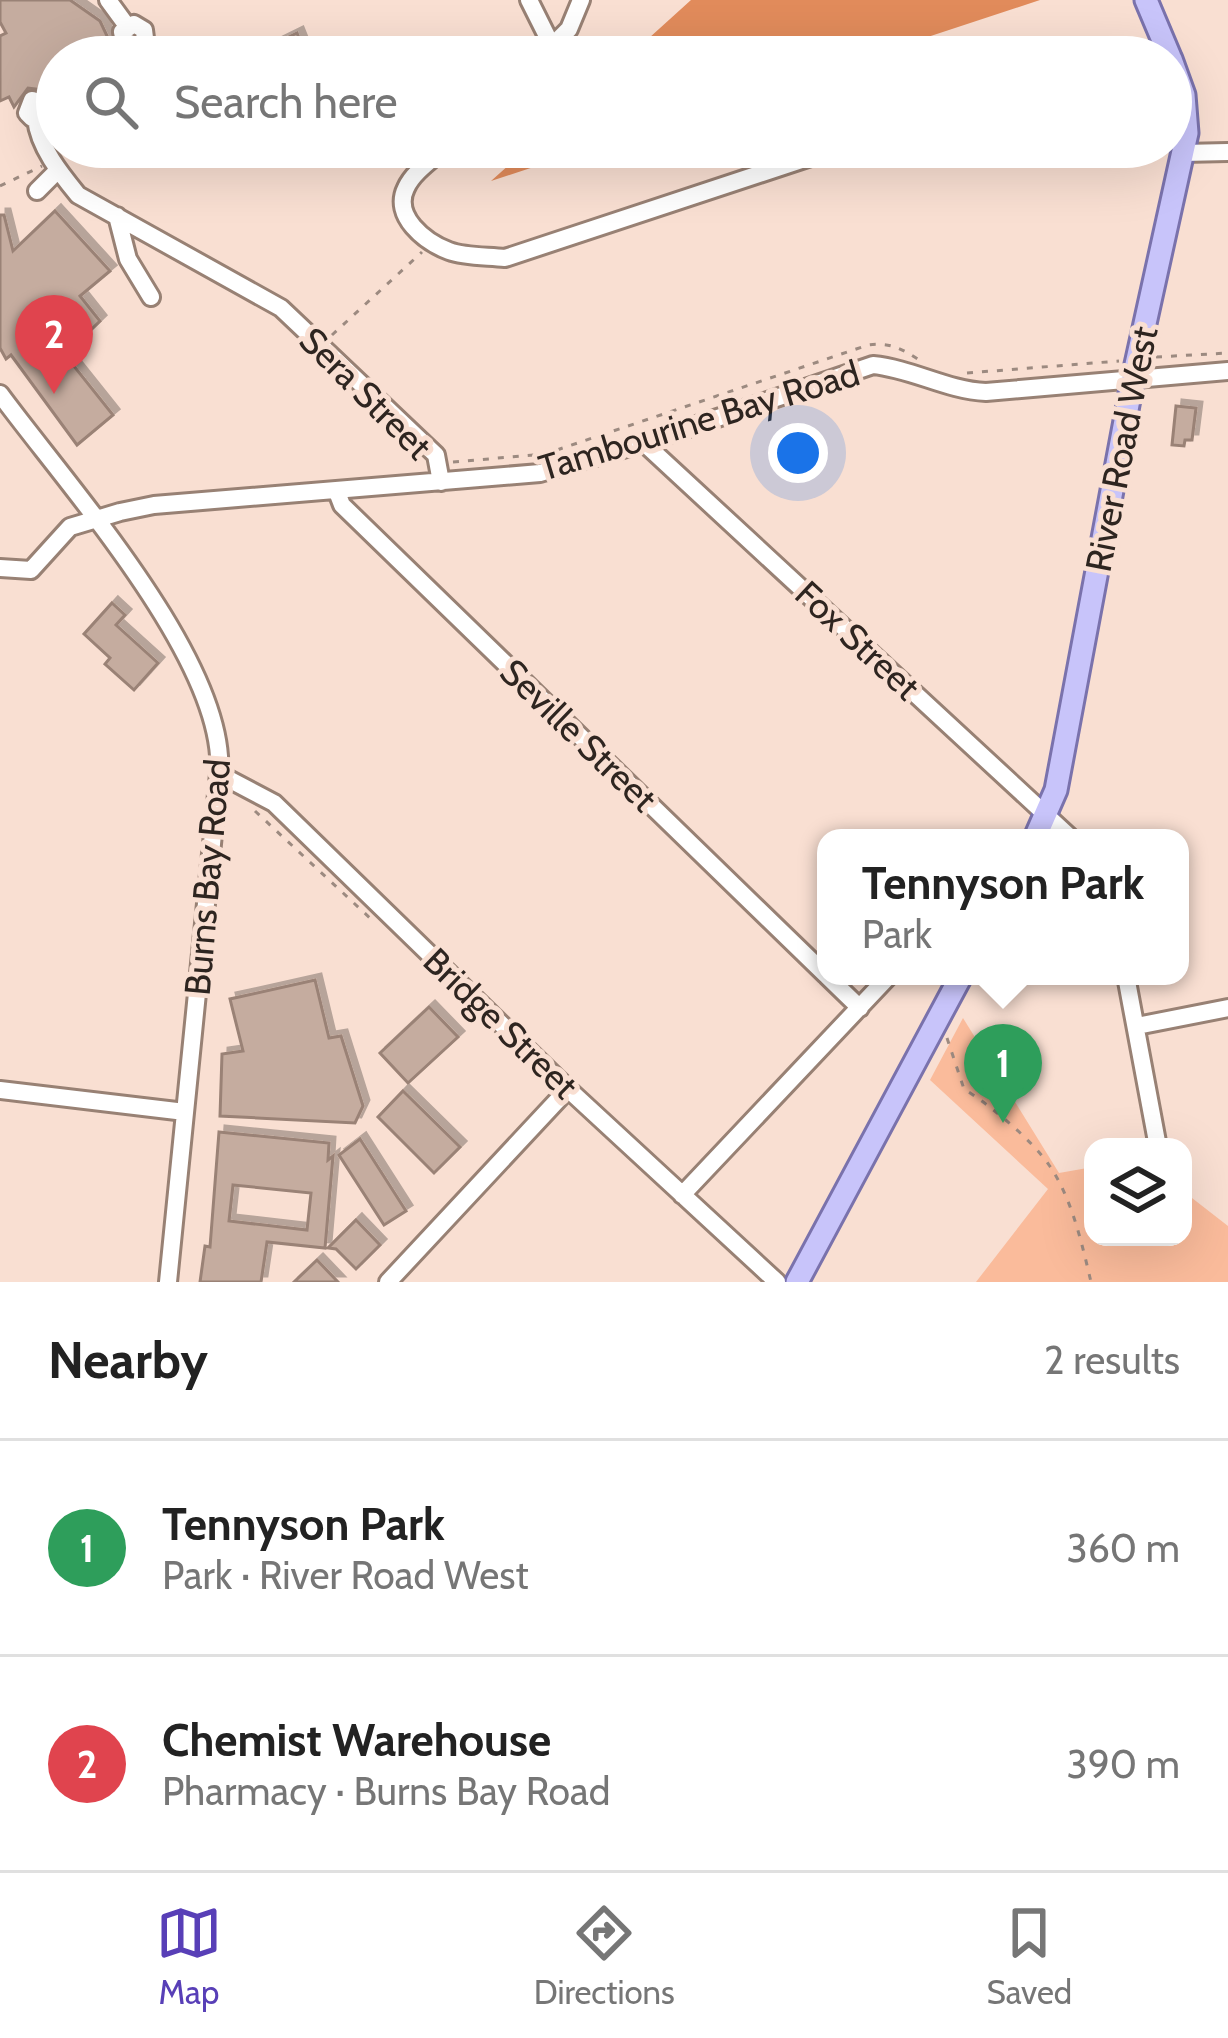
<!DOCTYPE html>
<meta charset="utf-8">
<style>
:root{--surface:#fff;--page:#f2f2f2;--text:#222;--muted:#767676;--line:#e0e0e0;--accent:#583fb7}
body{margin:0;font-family:Cabin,sans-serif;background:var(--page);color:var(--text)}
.controls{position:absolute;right:36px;bottom:36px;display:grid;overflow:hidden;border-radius:24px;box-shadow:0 12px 48px #0002}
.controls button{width:108px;height:108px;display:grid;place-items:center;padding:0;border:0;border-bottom:3px solid var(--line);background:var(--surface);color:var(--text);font:60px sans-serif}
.you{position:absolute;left:798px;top:453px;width:42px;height:42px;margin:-30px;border:9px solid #fff;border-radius:50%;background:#1a73e8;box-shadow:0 0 0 18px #1a73e833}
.badge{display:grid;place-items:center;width:78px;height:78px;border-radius:50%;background:var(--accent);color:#fff;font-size:39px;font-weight:700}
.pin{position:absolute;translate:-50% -99px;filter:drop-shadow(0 3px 6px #0008)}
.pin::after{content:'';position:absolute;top:63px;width:42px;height:36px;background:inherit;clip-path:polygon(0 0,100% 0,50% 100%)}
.popup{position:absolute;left:817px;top:829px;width:372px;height:156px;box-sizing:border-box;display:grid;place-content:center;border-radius:24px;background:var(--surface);filter:drop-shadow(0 3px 9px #0005);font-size:39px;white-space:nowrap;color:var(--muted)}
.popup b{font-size:45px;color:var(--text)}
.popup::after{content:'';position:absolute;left:50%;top:100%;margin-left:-24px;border:24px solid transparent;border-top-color:var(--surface)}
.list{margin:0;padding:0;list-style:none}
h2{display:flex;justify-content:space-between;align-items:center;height:156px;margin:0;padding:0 48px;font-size:51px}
h2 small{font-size:39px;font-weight:400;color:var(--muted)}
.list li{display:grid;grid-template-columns:78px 1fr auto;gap:36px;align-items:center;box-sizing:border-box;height:216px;padding:0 48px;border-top:3px solid var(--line)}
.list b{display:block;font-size:45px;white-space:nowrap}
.list p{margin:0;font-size:39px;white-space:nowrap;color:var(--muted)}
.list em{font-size:39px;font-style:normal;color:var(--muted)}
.icon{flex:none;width:66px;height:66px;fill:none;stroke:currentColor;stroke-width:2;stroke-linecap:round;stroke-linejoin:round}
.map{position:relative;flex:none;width:1228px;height:1282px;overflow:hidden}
.search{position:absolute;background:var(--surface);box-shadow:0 12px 48px #0002;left:36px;right:36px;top:36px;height:132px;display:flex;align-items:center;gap:30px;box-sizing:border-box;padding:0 42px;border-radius:66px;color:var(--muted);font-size:45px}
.sheet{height:588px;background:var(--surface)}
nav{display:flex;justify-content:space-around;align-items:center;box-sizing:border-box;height:168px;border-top:3px solid var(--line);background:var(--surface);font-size:33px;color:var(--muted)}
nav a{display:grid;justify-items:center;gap:6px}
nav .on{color:var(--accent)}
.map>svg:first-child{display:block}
.green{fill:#fabb9b}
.forest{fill:#e18b5b}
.building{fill:#c5ac9f;stroke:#9a8276;stroke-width:3;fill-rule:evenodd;filter:url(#shadow)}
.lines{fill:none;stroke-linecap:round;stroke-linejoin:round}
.minor-casing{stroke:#988174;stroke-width:22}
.major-casing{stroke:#7a72ac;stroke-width:27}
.path{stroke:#9c8a80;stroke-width:3;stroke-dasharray:6 9;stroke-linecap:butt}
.minor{stroke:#fff;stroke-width:16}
.major{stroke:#c8c4fa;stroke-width:21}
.labels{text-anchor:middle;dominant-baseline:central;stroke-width:10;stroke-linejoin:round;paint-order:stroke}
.street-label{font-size:36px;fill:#2e2520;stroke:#f9dfd2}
</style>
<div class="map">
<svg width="1228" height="1282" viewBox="0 0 1228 1282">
<defs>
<filter id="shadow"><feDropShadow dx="6" dy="-6" stdDeviation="0" flood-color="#0004"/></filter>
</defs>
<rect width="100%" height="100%" fill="#f9dfd2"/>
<!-- green -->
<path class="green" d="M963 1018 1059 1173 1093 1167V1237H1183V1191L1228 1226V1282H976L1048 1189 930 1080Z"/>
<!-- forest -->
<path class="forest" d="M691 0H1040L867 57H628Z
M529 147H594L491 181Z"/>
<!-- building -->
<path class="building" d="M0 0H70L100 21 108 38 90 57H57V86L44 90 28 88 14 107 9 97 0 101V36L6 33 0 22Z
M297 33 301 43 295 46 300 57H248Z
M55 211 110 271 80 296 100 321 65 355 113 415 77 445 11 355 6 359 0 348V215H4L13 251Z
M1176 406 1196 408 1192 440H1185L1184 446 1172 445Z
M112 603 125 615 116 625 158 663 134 690 105 664 110 658 84 634Z
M315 980 329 1038 341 1036 363 1106 355 1123 220 1116 222 1054 243 1051 230 999Z
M429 1007 458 1037 408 1083 380 1053Z
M403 1091 460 1147 434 1173 378 1117Z
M219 1132 329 1143 328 1160 333 1156 325 1248 267 1242 261 1282H200L205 1246 210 1247ZM233 1185 311 1193 307 1230 229 1221Z
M360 1139 406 1211 384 1225 339 1155Z
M356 1220 380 1245 356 1269 336 1249 328 1248Z
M317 1260 338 1282H294Z"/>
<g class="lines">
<!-- minor casing -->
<g class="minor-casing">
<path id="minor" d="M108 0 127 26
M529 0 552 46
M106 57 124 41 122 32 134 24 144 30 145 38 138 46 124 41
M541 57 569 29 581 0
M45 104V112L40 118H32L27 113 32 100 45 104 57 99
M36 119C39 147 60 173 78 195L281 308 436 455 441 482
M446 147C433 159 413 172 406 188 392 216 425 242 449 251 465 257 487 256 505 258L841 147
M1183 153 1228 152
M37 191 58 170
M117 216 128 259 151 297
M0 394C66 484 228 663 219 774L168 1282
M644 443 1071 838
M337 492 342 505 826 975
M0 568 31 570 70 527 120 512 154 505 540 473 644 443 873 365C913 369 946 390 986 392L1228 371
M219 774 274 803 568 1089 777 1282
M827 976 860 1008
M1126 976 1158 1147
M1137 1026 1228 1008
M0 1090 185 1112
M682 1195 889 976
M388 1282 568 1089"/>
</g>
<!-- major casing -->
<g class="major-casing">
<path id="major" d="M1146 0 1170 57
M1035 838 1056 790 1133 378 1187 133 1184 95 1171 59
M797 1282 961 976"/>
</g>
<!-- path -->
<path class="path" d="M0 186 42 166
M332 335 422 252
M1156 357 1228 353
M967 373 1119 361
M453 462 545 454 868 345C889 342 901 348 919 360
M255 811 371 919
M947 1038 964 1089C990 1105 1032 1140 1049 1165 1072 1198 1082 1244 1091 1282"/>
<!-- minor -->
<use href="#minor" class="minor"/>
<!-- major -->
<use href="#major" class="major"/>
</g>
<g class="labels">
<!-- street labels -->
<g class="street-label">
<text transform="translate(366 393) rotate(45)">Sera Street</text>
<text transform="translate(699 420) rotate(-17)">Tambourine Bay Road</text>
<text transform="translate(1121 449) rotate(-79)">River Road West</text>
<text transform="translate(858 640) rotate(43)">Fox Street</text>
<text transform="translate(579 735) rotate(44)">Seville Street</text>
<text transform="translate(207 877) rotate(-85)">Burns Bay Road</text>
<text transform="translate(501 1023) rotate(44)">Bridge Street</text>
</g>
</g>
</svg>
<div class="controls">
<button><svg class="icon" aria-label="layers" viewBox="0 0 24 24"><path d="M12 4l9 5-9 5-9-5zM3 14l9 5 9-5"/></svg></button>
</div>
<div class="you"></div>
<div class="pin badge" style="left:1003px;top:1123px;background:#2e9e5b">1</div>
<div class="popup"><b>Tennyson Park</b>Park</div>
<div class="pin badge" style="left:54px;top:394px;background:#e0444e">2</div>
<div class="search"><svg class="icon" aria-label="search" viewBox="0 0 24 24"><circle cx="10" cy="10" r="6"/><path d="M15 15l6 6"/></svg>Search here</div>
</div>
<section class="sheet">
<h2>Nearby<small>2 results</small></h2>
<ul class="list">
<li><span class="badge" style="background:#2e9e5b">1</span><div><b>Tennyson Park</b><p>Park · River Road West</p></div><em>360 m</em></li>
<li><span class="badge" style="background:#e0444e">2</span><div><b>Chemist Warehouse</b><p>Pharmacy · Burns Bay Road</p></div><em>390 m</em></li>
</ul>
</section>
<nav>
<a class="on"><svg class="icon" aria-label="map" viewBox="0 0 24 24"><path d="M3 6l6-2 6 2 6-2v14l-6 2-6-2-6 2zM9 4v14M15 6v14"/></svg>Map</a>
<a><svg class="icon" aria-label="directions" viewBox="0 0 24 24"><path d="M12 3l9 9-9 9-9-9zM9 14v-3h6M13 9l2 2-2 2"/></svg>Directions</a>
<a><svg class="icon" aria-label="saved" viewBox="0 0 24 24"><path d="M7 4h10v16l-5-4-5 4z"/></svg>Saved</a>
</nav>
